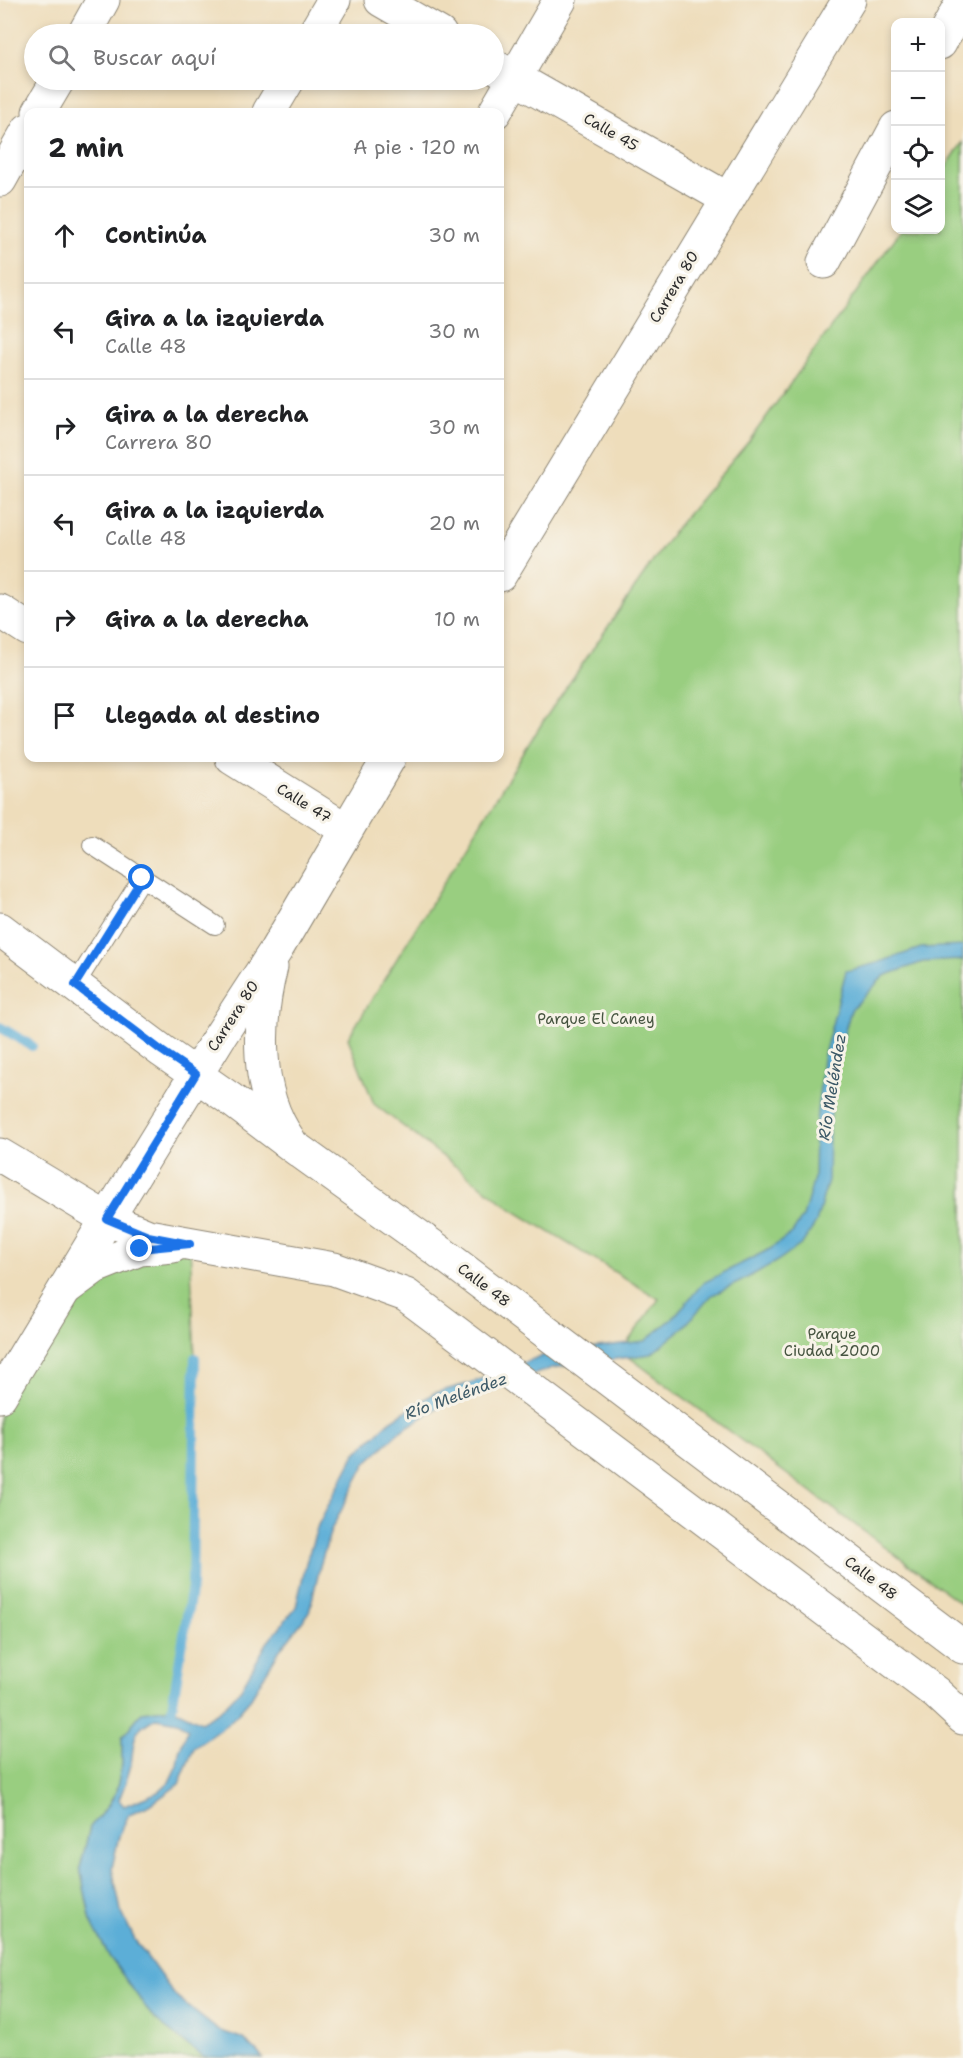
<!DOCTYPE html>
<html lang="es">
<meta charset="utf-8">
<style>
:root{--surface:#fff;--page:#f6f6f6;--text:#202124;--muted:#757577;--line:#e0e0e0}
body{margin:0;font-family:"Shantell Sans",sans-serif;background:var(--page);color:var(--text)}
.controls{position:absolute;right:18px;top:18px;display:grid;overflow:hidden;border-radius:12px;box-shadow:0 3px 9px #0003}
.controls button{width:54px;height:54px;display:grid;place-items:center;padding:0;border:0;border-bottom:2px solid var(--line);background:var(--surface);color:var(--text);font:30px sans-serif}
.stop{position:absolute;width:18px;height:18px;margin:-14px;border:4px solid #1a73e8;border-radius:50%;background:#fff}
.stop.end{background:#1a73e8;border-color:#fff;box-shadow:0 2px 6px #0008}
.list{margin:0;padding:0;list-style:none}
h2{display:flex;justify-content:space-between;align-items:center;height:78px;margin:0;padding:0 24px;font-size:26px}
h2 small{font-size:20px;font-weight:400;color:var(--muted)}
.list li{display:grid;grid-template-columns:39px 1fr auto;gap:18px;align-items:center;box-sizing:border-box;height:96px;padding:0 24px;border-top:2px solid var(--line)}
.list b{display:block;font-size:22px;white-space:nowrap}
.list p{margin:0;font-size:20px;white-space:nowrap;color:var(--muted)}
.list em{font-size:20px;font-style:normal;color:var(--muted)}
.icon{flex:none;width:33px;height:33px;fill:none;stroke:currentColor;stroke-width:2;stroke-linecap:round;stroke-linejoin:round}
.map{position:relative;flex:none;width:963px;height:2058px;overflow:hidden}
.search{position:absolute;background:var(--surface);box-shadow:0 3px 9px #0003;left:24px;top:24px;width:480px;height:66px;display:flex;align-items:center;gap:15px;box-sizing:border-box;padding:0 21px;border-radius:33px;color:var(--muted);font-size:22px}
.panel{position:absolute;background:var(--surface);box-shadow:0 3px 9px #0003;left:24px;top:108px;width:480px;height:654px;border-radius:12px}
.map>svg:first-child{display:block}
.green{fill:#99ce80;stroke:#627c56;stroke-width:1.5}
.water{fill:#5caed7;stroke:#446c81;stroke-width:1.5;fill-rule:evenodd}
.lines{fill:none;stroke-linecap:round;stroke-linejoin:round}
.stream{stroke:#5caed7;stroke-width:10}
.lane-casing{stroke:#8c8473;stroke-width:20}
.street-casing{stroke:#8c8473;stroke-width:35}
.secondary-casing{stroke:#8c8473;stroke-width:35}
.lane{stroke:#fff;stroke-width:18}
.street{stroke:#fff;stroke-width:33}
.secondary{stroke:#fff;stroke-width:33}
.route{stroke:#1a73e8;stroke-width:8}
.labels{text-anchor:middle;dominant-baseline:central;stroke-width:6;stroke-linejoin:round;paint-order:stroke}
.street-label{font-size:15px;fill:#2b2b2b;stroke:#f7f3e8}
.park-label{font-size:15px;fill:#465440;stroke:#f7f3e8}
.water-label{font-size:16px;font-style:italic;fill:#3c5967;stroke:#f7f3e8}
</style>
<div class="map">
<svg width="963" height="2058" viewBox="0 0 963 2058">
<rect width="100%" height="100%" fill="#f7f3e8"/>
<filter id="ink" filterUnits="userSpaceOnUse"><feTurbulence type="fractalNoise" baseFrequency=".0167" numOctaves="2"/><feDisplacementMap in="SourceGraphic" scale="12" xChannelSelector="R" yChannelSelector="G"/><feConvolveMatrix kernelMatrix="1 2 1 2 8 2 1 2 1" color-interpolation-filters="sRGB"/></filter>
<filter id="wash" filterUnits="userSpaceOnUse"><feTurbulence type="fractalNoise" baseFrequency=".008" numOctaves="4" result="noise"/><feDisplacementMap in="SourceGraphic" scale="24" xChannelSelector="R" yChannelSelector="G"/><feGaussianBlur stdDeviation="1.35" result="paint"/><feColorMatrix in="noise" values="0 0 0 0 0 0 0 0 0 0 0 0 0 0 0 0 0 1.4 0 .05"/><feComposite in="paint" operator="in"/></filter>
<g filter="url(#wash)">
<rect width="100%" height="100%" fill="#edb"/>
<!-- green -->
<path class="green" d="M963 142V1605L621 1351 659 1299 513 1210 374 1104 348 1038 544 720 673 532 749 441 901 230H940L941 174Z
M190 1244 195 1358 192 1585 172 1708 142 1712 122 1737V1764L116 1792 108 1806 90 1827 80 1868 91 1921 135 1990 154 2019 206 2058H0V1396L65 1289Z"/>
<!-- water -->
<path class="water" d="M963 946V960L923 962 884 976 851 1010 836 1062 829 1132 828 1180 816 1223 802 1244 777 1261 740 1282 712 1295 683 1328 651 1354 552 1368 475 1396 440 1406 399 1432 366 1463 331 1530 320 1566 309 1613 279 1651 251 1698 230 1722 194 1748 179 1784 150 1805 129 1814 119 1836 112 1868 121 1911 135 1940 176 1997 218 2030 244 2039 263 2058 203 2057 154 2019 109 1956 91 1921 80 1868 90 1827 108 1806 116 1792 122 1764V1737L142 1712 172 1708 201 1722 220 1711 240 1690 267 1643 296 1607 306 1563 318 1525 355 1454 390 1421 434 1393 471 1383 549 1353 645 1341 673 1318 703 1283 770 1249 792 1233 803 1217 814 1178 815 1131 823 1059 846 971 877 963 921 948ZM156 1718 178 1722 188 1729 179 1751 177 1765 169 1782 158 1792 124 1806 119 1800C123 1789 129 1776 131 1764 135 1740 130 1731 156 1718Z"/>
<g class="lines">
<!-- stream -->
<path class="stream" d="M0 1027 32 1046
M172 1708 192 1585 195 1358"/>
</g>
</g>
<g filter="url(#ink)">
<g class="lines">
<!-- lane casing -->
<g class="lane-casing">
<path id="lane" d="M92 845 215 925
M75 985 142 878"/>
</g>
<!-- street casing -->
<g class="street-casing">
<path id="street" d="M381 0 440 34
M84 34 103 0
M314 34 334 0
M940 43 963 1
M494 66 728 199
M39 112 58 80
M269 112 288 80
M495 112 560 0
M0 180 28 130
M824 262 896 128
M0 611 28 629
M232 758 345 829
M0 1396 107 1219"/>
</g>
<!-- secondary casing -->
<g class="secondary-casing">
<path id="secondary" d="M500 575 849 0
M0 929 162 1051 229 1098 294 1147 436 1249 963 1647
M271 967C257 1022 255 1092 289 1140
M0 1155 107 1219 148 1236 334 1269 406 1295 936 1693 963 1718
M107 1219 218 1039 276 950 389 758
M65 1289 95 1267 140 1249 173 1246"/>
</g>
<!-- lane -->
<use href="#lane" class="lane"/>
<!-- street -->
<use href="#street" class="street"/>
<!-- secondary -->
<use href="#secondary" class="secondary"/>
</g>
</g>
<g class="lines" filter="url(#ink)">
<!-- route -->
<path class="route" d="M140 1249 190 1244 148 1236 107 1219 196 1074 162 1051 75 985 142 878"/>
</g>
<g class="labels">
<!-- street labels -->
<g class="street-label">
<text transform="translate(611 132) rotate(30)">Calle 45</text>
<text transform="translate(674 287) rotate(-59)">Carrera 80</text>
<text transform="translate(304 803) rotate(32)">Calle 47</text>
<text transform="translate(233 1016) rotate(-57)">Carrera 80</text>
<text transform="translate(484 1285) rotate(37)">Calle 48</text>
<text transform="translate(871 1578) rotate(37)">Calle 48</text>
</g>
<!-- park labels -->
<g class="park-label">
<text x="596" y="1019">Parque El Caney</text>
<text x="832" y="1334">Parque<tspan x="832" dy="17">Ciudad 2000</tspan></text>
</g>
<!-- water labels -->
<g class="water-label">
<text transform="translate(832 1087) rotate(-81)">Río Meléndez</text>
<text transform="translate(456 1396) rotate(-20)">Río Meléndez</text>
</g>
</g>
</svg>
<div class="controls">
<button>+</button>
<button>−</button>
<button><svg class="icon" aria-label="locate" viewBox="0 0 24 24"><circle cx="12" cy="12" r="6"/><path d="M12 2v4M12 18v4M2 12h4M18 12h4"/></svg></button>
<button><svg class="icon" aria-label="layers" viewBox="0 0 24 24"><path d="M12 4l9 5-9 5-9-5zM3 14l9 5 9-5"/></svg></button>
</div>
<div class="stop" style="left:142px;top:878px"></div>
<div class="stop end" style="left:140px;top:1249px"></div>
<div class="search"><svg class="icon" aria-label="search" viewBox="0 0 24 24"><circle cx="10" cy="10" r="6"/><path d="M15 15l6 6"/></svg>Buscar aquí</div>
<section class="panel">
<h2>2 min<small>A pie · 120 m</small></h2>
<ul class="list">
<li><svg class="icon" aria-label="ahead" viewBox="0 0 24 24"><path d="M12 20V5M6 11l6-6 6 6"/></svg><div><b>Continúa</b></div><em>30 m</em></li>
<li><svg class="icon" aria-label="left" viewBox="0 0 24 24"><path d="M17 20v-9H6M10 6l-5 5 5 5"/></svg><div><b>Gira a la izquierda</b><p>Calle 48</p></div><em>30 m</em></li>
<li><svg class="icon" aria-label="right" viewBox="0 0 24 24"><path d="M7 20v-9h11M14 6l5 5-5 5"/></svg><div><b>Gira a la derecha</b><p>Carrera 80</p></div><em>30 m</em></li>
<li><svg class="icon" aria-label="left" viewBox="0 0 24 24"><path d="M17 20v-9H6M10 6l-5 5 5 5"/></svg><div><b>Gira a la izquierda</b><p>Calle 48</p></div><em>20 m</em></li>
<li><svg class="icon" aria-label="right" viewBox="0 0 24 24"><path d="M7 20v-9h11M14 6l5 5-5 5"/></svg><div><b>Gira a la derecha</b></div><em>10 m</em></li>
<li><svg class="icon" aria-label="arrive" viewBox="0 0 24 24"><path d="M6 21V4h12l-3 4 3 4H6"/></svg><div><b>Llegada al destino</b></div></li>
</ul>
</section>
</div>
